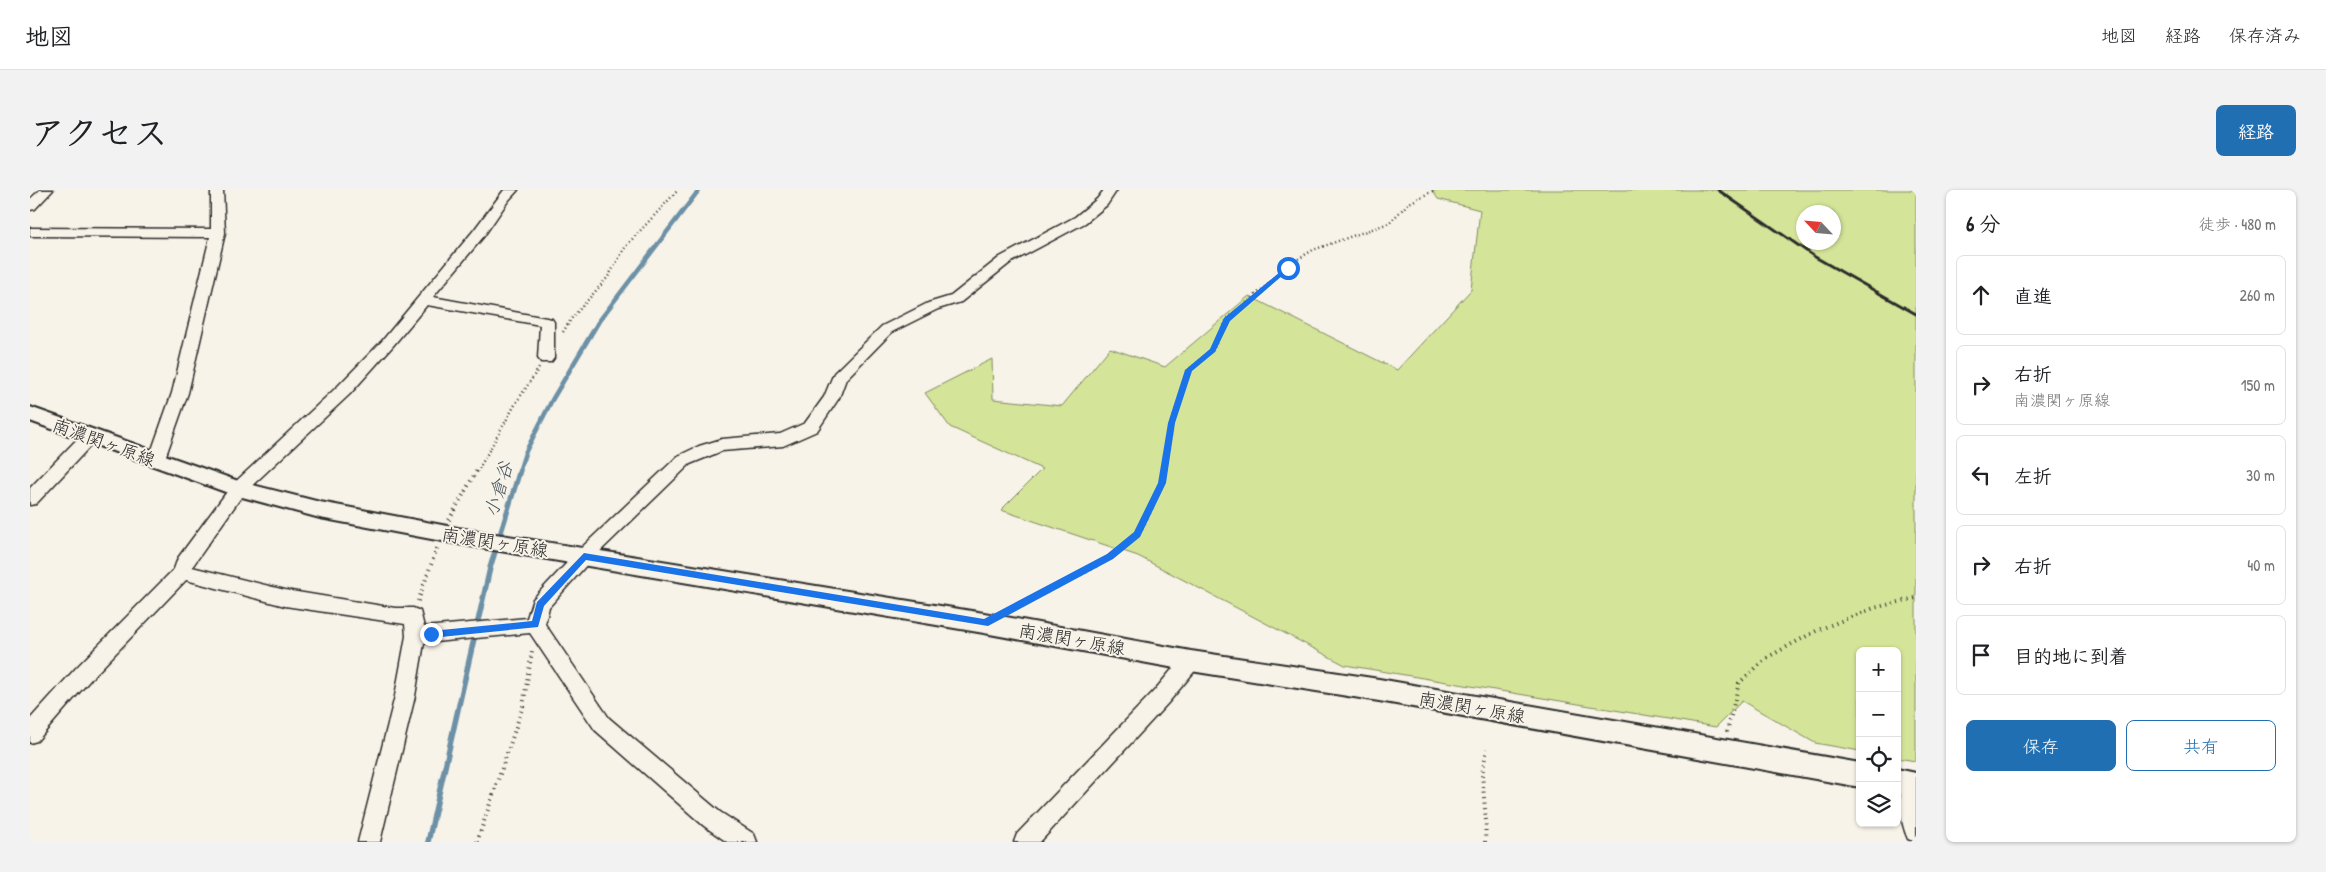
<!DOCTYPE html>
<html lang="ja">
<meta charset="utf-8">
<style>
:root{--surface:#fff;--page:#f2f2f2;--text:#202124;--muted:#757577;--line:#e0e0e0;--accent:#1f6fb2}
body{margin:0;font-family:"Patrick Hand","Klee One",sans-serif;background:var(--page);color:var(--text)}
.controls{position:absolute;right:15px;bottom:15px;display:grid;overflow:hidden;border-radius:8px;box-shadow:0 1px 4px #0004}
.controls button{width:45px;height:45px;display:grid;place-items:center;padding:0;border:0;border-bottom:1px solid var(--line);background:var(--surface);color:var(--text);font:25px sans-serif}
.compass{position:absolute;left:1766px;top:15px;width:45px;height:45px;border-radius:50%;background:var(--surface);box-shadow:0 1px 4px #0004;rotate:296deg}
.stop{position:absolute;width:15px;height:15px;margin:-11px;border:4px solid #1a73e8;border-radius:50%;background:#fff}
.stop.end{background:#1a73e8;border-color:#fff;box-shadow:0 1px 5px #0008}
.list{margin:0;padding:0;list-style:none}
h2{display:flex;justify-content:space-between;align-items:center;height:65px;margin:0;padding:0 20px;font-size:21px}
h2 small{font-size:16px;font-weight:400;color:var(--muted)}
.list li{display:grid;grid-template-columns:32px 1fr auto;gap:15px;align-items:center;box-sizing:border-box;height:80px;margin:0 10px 10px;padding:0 10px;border:1px solid var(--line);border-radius:8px}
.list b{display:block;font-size:19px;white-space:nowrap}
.list p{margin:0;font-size:16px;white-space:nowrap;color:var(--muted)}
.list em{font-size:16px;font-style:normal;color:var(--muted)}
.actions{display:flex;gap:10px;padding:15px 20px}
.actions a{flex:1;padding:11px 0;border:1px solid var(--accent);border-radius:8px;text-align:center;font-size:18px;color:var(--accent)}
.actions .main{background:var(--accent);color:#fff}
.icon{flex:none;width:28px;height:28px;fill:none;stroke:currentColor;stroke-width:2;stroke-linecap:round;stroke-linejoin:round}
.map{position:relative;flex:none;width:1886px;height:652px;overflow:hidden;border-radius:8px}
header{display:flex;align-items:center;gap:30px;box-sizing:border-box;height:70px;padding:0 25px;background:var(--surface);border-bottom:1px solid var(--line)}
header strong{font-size:24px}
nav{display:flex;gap:28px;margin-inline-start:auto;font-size:18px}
.intro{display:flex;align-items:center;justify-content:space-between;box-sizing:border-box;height:120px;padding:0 30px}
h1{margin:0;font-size:35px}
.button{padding:12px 22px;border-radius:8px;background:var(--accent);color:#fff;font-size:18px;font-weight:700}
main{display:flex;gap:30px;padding:0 30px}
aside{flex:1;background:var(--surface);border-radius:8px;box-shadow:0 1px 4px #0004}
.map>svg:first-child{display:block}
.green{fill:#d4e599;stroke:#808862;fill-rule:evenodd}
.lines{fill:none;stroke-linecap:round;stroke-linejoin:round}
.stream-far1{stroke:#6c90a6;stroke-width:4.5}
.stream{stroke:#6c90a6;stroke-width:5.5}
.minor-casing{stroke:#2b2b2b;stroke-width:3}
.major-casing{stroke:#2b2b2b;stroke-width:4}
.path-far1{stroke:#2b2b2b;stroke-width:2.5;stroke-dasharray:1 3;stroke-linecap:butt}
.path{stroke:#2b2b2b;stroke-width:4;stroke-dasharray:1 4.5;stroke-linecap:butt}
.minor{fill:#f7f3e8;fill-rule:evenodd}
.major{fill:#f7f3e8;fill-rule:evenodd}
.rail{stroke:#2b2b2b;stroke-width:3}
.route{fill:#1a73e8}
.labels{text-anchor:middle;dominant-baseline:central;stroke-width:4;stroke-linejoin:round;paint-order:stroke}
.street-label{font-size:18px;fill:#2b2b2b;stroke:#f7f3e8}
.water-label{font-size:19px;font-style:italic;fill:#46555e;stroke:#f7f3e8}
</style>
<header>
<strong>地図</strong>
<nav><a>地図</a><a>経路</a><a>保存済み</a></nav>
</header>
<div class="intro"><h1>アクセス</h1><a class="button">経路</a></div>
<main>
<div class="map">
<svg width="1886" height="652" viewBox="0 0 1886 652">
<rect width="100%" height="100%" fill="#f7f3e8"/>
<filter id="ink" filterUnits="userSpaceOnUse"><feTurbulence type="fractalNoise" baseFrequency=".02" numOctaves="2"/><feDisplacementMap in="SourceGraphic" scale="10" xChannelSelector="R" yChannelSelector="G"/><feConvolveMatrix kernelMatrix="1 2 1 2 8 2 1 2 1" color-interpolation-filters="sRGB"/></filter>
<g filter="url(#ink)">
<!-- green -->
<path class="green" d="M1402 0H1886V571L1867 568V461H1830V561L1785 553 1712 511 1686 537 1315 475 1108 366 971 320 1012 279 920 237 895 203 962 169 963 209 1032 216 1080 158 1135 177 1219 106 1367 180 1441 100 1450 20 1408 9ZM1774 22H1804V52H1774Z"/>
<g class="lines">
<!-- stream-far1 -->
<path class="stream-far1" d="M489 282 495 263 522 210 569 131 669 0"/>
<!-- stream -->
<path class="stream" d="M398 652 460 378 490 280"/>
<!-- minor casing -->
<g class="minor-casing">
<path id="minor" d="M10 0H23L5 19 0 20V9Z
M181 0H193L195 43 158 203 134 271 132 275 126 277 120 275 118 271 142 203 180 47 0 46V38L181 39Z
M474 0H488L478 11 454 46 403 107 522 129 524 132V168L521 172H511L508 168 510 135 397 115 362 157 320 204 214 303 162 377 255 400 365 418H383L390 421 394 437 497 428 503 409 548 361 648 266 669 256 692 249 750 244 775 233 794 207 804 183 852 136 898 113 921 106 970 67 1045 27 1067 9 1074 0H1087L1077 15 1055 33 980 73 931 112 908 119 862 142 816 189 809 208 787 241 753 256 692 261 660 274 560 371 519 417 515 434 579 528 690 622 724 644 727 652H697L674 636 565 540 500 443 394 453 385 506 350 652H328L365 506 376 446 375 434 255 416 156 390 60 490 7 551 0 553V529L46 478 144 379 148 368 202 295 308 196 352 151 444 40Z
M59 241 65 243 67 247 65 251 6 314 0 315V298L53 243Z
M1161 463 1168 465 1171 471 1168 477 1138 513 1010 652H984L987 644 1124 501 1154 465Z
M1883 584 1886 585V652L1878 649C1870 632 1867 605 1875 587Z"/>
</g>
<!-- major casing -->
<g class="major-casing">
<path id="major" d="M0 217 211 292 290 312 428 338 954 423 1161 461 1349 489 1830 573V597L1349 511 1161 481 954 443 428 354 290 328 201 304 0 231Z
M1867 579 1886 583V607L1867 603Z"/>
</g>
<!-- path-far1 -->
<path class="path-far1" d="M533 142 542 128 578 87 596 56 648 0
M447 282 486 213 509 178
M1134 282 1142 233 1158 180 1183 160 1197 129 1268 69 1283 60 1359 33 1379 13 1405 0"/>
<!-- path -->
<path class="path" d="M419 330 447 280
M388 411 407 358
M982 419C1014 402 1087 371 1107 344 1117 331 1132 296 1134 280
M1697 542 1709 493 1738 467 1788 440 1844 418 1886 408
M447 652 493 516 502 461
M1455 652 1456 631 1452 584 1457 559"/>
<!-- minor -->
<use href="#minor" class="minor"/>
<!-- major -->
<use href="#major" class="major"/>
<!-- rail -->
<path class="rail" d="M1688 0 1785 67 1886 124"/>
</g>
</g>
<!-- route -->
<path class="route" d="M1256 77 1261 78 1200 131 1185 162 1162 181 1145 233 1136 293 1110 347 1083 369 958 436 556 370 514 416 508 437 401 448 396 444 401 441 502 431 507 412 554 363 954 429 1077 364 1104 342 1128 293 1138 233 1155 180 1180 159 1194 128Z"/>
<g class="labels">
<!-- street labels -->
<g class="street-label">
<text transform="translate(74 252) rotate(20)">南濃関ヶ原線</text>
<text transform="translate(465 352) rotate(9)">南濃関ヶ原線</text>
<text transform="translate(1042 449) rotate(10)">南濃関ヶ原線</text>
<text transform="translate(1442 517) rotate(10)">南濃関ヶ原線</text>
</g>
<!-- water labels -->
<g class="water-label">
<text transform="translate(468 299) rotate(-73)">小倉谷</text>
</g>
</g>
</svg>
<div class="controls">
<button>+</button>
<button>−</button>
<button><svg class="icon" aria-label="locate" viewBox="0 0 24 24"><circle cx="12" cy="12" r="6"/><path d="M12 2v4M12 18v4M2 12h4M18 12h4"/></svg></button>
<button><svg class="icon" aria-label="layers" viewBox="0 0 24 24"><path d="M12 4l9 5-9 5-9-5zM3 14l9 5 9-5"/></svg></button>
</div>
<svg class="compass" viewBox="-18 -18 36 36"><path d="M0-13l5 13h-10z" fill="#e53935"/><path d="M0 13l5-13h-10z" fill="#757577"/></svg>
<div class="stop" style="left:1258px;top:78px"></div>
<div class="stop end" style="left:401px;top:444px"></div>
</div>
<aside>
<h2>6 分<small>徒歩 · 480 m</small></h2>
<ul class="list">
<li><svg class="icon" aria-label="ahead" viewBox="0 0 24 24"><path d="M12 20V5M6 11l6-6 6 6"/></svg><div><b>直進</b></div><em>260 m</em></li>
<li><svg class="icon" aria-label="right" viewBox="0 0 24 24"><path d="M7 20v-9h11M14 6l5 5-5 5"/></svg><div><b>右折</b><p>南濃関ヶ原線</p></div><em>150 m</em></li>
<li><svg class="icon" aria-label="left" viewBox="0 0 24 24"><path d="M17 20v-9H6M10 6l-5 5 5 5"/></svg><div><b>左折</b></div><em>30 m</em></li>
<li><svg class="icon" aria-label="right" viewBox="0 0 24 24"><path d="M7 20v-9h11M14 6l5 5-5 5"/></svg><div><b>右折</b></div><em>40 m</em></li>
<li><svg class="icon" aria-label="arrive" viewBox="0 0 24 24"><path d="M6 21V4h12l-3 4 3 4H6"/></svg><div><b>目的地に到着</b></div></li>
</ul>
<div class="actions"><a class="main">保存</a><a>共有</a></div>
</aside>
</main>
